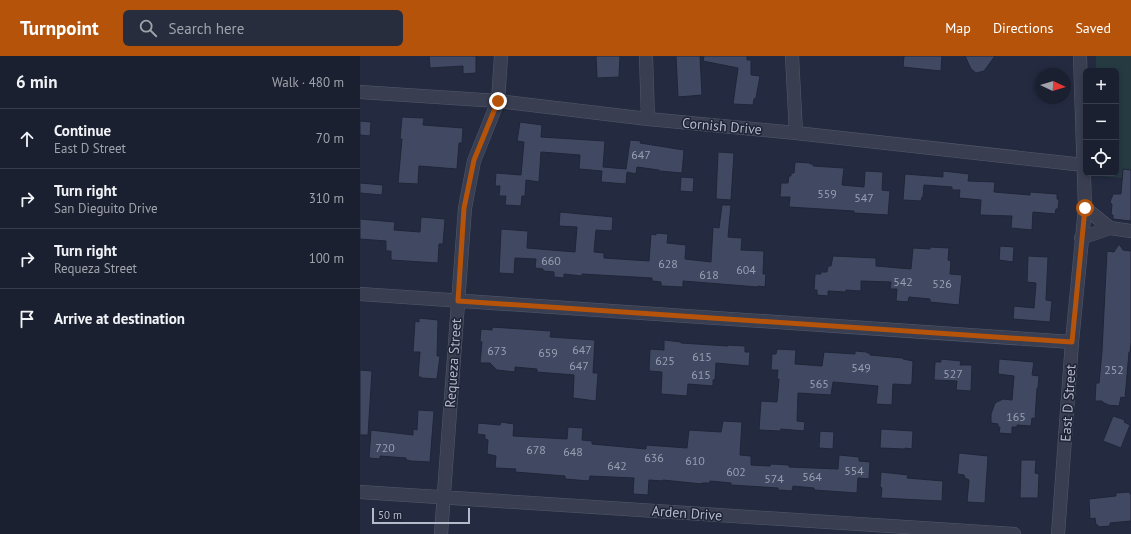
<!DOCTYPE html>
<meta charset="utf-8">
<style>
:root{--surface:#1b2031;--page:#282d3d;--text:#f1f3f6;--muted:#a0a3ab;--line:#393e4d;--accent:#b45309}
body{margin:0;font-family:"PT Sans",sans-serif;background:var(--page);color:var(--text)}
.controls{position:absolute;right:12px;top:12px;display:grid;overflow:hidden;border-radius:6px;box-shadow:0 2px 6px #0003}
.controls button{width:36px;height:36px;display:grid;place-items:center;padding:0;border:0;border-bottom:1px solid var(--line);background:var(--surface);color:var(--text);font:20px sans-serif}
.compass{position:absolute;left:675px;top:12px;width:36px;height:36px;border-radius:50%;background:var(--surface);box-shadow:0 2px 6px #0003;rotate:94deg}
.scale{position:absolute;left:12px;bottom:10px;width:98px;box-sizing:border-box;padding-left:4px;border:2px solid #b5bacb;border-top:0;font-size:11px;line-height:14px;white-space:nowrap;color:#b5bacb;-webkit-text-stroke:3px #1e2336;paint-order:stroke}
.stop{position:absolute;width:12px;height:12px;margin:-9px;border:3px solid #b45309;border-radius:50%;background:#fff}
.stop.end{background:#b45309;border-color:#fff;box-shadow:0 1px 4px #0008}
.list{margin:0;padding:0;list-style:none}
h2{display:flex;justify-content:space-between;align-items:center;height:52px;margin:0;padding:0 16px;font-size:17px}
h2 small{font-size:13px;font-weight:400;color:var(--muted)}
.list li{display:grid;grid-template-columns:26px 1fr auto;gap:12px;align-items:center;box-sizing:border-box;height:60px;padding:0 16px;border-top:1px solid var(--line)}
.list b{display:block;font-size:15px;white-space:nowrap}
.list p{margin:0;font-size:13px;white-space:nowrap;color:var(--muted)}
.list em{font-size:13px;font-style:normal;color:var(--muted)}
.icon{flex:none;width:22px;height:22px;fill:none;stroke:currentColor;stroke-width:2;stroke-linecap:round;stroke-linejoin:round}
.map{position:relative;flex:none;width:771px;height:478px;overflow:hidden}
header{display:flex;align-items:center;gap:24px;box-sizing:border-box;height:56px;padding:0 20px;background:var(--accent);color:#fff}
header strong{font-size:19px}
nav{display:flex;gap:22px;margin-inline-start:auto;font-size:14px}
.search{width:280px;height:36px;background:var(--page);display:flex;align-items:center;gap:10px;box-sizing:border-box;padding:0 14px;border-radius:6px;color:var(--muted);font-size:15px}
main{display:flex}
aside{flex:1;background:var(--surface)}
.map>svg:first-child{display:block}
.green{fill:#263a42}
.building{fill:#404862;stroke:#202538}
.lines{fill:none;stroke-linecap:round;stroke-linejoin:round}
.minor-casing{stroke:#54596b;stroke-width:14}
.minor{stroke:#393e51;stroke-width:13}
.route{stroke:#b45309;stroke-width:5}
.labels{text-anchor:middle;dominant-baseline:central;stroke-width:3;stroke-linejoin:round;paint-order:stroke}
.number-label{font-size:12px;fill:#989eb1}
.street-label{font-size:14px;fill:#b5bacb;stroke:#1e2336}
</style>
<header>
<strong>Turnpoint</strong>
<div class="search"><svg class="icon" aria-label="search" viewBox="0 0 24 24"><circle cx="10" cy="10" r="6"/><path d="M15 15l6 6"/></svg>Search here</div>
<nav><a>Map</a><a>Directions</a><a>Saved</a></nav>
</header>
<main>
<aside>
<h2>6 min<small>Walk · 480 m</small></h2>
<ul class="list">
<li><svg class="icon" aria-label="ahead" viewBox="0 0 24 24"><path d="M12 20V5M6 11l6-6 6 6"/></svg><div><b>Continue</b><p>East D Street</p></div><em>70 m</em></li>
<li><svg class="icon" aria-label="right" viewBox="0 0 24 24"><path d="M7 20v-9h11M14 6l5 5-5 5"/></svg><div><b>Turn right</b><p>San Dieguito Drive</p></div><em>310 m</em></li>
<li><svg class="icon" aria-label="right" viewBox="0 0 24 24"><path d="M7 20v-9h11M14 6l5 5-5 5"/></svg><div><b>Turn right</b><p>Requeza Street</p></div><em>100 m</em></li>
<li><svg class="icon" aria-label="arrive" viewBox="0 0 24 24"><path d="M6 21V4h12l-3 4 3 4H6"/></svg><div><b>Arrive at destination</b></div></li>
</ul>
</aside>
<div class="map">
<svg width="771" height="478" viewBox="0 0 771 478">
<rect width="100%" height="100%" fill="#242b41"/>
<!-- green -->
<path class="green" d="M736 0H771V123L740 120V117H756V15H736Z"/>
<!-- building -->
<path class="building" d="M69 0H116V17L103 18V10L70 12Z
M236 0H260L259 21 237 22Z
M316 0H340L342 39 318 41Z
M344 0H387V4H391V19L400 20 396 42 394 43 393 49 373 48 378 12 343 5Z
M544 0H582L581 15 543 11Z
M605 0H635L624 15 616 17 611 13Z
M42 61 64 62 63 69 103 72 102 87H99L97 113 59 110 58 128 38 127 42 83H40Z
M0 65 11 66 10 80 0 79Z
M160 66 182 69 181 81 245 85 243 111 266 113 270 84 281 85 280 87 324 94 322 117 299 115V114L277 111 276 118 267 116 266 128 241 126 242 115 219 113 220 99 181 96 179 126 166 124 165 140H162L161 150 145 149 146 140H139L140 130H135L136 117 161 119 164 86 157 85Z
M358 96 374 97 371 144 356 143Z
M435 106 450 107V108H453V110L484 112 482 129 504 131 505 115 523 116 522 134 530 135 528 159 494 157V155L429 151 430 141H420L421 127H428L429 120H431V117H434Z
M763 113 771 114V165L753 163V159H751L752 148 750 147 751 143 752 141 753 138H761Z
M583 115 609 118 608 125 635 126 634 136 670 139V136L697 138V143L699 144 698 153H696L695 158 673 156 672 174 651 172 652 160 620 159 621 144 599 142 600 134H592V131L564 129 563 141H562L561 145 543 144 545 118 583 121Z
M321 121 334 122 333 136 320 135Z
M0 127 23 129 22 139 0 137Z
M362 149H371L368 181 382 182 381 194 404 195 403 218H406L405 231 398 230V231L323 225V231L301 230V226L292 225V222L222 218V220L204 218V222L194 221V216L183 215V213L175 212 176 203 155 202 154 218 139 217 141 173 168 175 167 192 215 196 217 171 199 170 200 156 253 161 252 175 236 174 234 196 244 197V202L289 205 291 178 296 179V177L308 178 307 187 326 189 325 203 351 206 353 171 359 172Z
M61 161 85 163 83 188H79L78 207 31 204V195H26V185L0 183V163L35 166 34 174 60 176Z
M759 188 763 194 771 195V287L770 296H769L765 342 761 341 759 350 747 349V348L744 347 742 345H735L736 327H739L742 295 747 195 754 196Z
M640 190 654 191 653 206 639 204Z
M570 191 589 192 588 204 591 205 590 218 602 219 599 249 570 246V243L549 241 548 246 536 245 537 233H530L531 226 501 225V235L486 234V236L468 235V240L457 239V234H454L455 218H461V216H467L468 210H471L473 200 516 202V210L551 213 553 192 570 193Z
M668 200 688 201 686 244 692 245 690 266 653 263 654 250 674 252 676 227 667 226Z
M59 262 78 264 77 300H80L77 323 61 322V321H58L60 296H53L55 265 59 266Z
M132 271 191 275 190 281 235 284 233 317H238L236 345 213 342 214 319 177 316V313L155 311V316L137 314 130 307H120L122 286 120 285 121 273 132 274Z
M304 284 321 286V287L368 290V289L385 290V296H390L389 310 356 307 355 324H353V330L328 328 327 340 301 338 302 316 289 315 290 293 304 294Z
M417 293 436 294 435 308 462 310 464 296 495 298V295L507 296V297H510V299L543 302V303L553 305 552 326 551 329 533 328 532 349 516 348 518 330 473 326 471 339 438 337 437 365 445 366 444 375 421 373 420 375 399 374 401 345 417 346 419 323H417L418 314H411L412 298H416Z
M581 303 601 305 600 309H612L611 335 596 334 597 325 574 324 575 306H581Z
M639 303 674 306 672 319 679 320 678 332H677L675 363 672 362 671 370 657 369V371H652V378L639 377 640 371H638V368L631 367V358L635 347 643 343 652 344 654 320 638 318Z
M0 314 12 315 8 379H0Z
M58 354 74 355 70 406 51 405 46 404V402L20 400V403L9 402 11 374 53 379V373L57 374Z
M753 360 765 364 764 366 770 369 761 392 743 385Z
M363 365 382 366 380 399 391 400V409L410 410 411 408 429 409V411L478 413 479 399 499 401V405L510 406 509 423 498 422 497 437 454 434V432L433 430 432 435 418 434V432L371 429V427L350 425V427H342V428L303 424V425L289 424 288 439 273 438 274 422 230 420 229 425 205 423V420L155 416 156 413 135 412 136 400 127 398 128 384 125 383V379L117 378 118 367 140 369 141 366 154 368 153 380 207 383 208 371 223 372 222 384 232 385V388L286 393V389L327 392 329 374 361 376Z
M521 373 553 375 552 393 545 392V393L520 392Z
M460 375 474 376 473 393 459 392Z
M599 397 628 400 625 447 607 446 609 424 605 422 604 419 597 418Z
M661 404H676L675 417 679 418 678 442H660Z
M521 416 548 419 547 422 583 425 582 445 521 442 522 432 520 430Z
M770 436V438H771V465L750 467V470L738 471V469H736L735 462 730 463 729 443 756 440V437Z"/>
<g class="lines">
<!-- minor casing -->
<g class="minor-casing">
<path id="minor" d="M286 0 288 63
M432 0 436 77
M0 36 138 45 288 63 436 77 724 109
M725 152 750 172
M721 182 750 172 771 175
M0 238 712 286
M0 436 654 478
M81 478 105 152 114 105 138 45 141 0
M698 478 712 286 725 152 720 0"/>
</g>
<!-- minor -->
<use href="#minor" class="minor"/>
</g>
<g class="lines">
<!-- route -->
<path class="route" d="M138 45 114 104 104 152 98 245 712 286 725 152"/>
</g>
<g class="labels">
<!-- number labels -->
<g class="number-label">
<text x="281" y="98">647</text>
<text x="467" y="137">559</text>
<text x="504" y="141">547</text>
<text x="191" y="204">660</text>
<text x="308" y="207">628</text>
<text x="386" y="213">604</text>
<text x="349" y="218">618</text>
<text x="543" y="225">542</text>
<text x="582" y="227">526</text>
<text x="222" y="293">647</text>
<text x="137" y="294">673</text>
<text x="188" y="296">659</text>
<text x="342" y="300">615</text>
<text x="305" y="304">625</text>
<text x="219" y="309">647</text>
<text x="501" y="311">549</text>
<text x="754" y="313">252</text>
<text x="593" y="317">527</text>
<text x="341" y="318">615</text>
<text x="459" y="327">565</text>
<text x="656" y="360">165</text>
<text x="25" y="391">720</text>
<text x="176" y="393">678</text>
<text x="213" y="395">648</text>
<text x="294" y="401">636</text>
<text x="335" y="404">610</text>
<text x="257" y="409">642</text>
<text x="494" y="414">554</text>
<text x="376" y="415">602</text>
<text x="452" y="420">564</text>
<text x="414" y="422">574</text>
</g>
<!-- street labels -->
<g class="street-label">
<text transform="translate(362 70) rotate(5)">Cornish Drive</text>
<text transform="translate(93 307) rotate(-86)">Requeza Street</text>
<text transform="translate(708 347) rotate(-86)">East D Street</text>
<text transform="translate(327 457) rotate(4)">Arden Drive</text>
</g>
</g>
</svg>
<div class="controls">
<button>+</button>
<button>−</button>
<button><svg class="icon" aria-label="locate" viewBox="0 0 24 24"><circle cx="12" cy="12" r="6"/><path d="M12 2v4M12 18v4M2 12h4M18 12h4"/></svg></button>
</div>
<svg class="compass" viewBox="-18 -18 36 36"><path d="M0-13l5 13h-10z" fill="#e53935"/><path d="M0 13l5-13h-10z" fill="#a0a3ab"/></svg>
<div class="scale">50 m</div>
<div class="stop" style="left:725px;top:152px"></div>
<div class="stop end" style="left:138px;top:45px"></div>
</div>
</main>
